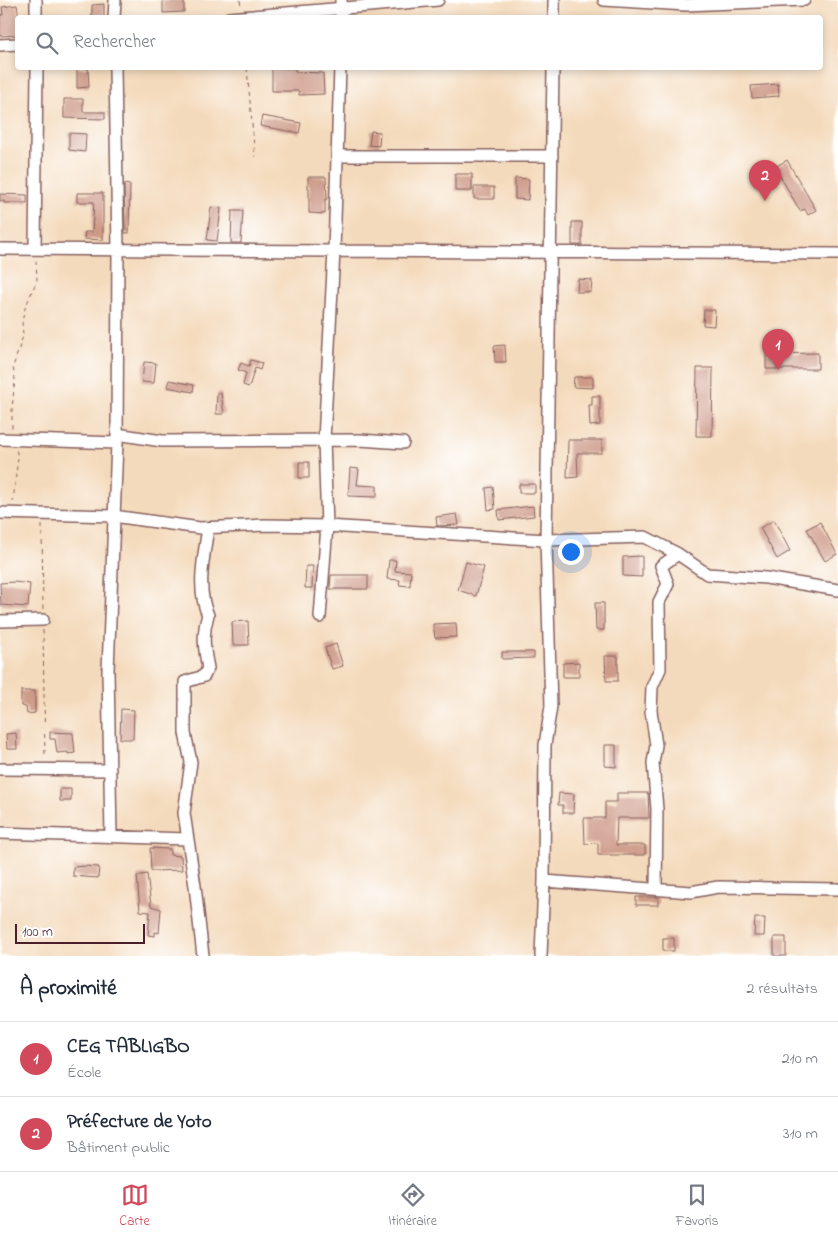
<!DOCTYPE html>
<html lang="fr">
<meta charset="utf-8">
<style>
:root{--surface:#fff;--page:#f2f2f3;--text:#1f2937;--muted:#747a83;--line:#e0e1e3;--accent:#d1495b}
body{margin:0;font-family:"Indie Flower",sans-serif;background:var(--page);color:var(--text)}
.scale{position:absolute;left:15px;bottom:12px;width:130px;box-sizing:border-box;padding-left:5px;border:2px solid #4a1f2b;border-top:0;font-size:14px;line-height:18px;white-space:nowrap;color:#4a1f2b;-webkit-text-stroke:4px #fff;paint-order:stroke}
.you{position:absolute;left:570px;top:551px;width:18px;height:18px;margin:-12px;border:4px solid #fff;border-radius:50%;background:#1a73e8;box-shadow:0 0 0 8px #1a73e833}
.badge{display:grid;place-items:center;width:32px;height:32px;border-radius:50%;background:var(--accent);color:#fff;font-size:16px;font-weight:700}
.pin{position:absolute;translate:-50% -41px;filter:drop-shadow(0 1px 2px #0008)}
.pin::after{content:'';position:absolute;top:26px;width:18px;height:15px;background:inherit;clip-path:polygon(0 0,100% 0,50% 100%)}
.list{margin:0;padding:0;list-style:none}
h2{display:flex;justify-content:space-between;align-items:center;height:65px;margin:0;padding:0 20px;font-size:21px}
h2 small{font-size:16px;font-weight:400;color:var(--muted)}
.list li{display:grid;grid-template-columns:32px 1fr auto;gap:15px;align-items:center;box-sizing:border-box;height:75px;padding:0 20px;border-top:1px solid var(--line)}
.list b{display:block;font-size:19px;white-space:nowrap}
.list p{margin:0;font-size:16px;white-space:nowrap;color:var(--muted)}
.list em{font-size:16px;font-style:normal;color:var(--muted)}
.icon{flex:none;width:28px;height:28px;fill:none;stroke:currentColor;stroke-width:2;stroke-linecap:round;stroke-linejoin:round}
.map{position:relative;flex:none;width:838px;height:956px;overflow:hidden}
.search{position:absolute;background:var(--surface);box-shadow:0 2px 8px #0003;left:15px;right:15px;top:15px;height:55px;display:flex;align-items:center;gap:12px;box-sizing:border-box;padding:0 18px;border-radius:5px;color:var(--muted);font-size:19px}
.sheet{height:215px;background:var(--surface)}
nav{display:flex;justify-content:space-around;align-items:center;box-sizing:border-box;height:70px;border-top:1px solid var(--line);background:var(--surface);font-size:14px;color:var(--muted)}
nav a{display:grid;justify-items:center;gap:2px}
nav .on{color:var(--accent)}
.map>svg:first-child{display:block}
.building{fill:#cd9a88}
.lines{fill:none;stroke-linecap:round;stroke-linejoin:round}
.minor-casing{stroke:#86605e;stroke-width:14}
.path{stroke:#86605e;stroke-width:1;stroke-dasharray:4 4;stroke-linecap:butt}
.minor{stroke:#fff;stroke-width:11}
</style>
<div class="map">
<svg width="838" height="956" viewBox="0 0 838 956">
<rect width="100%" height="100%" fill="#fff"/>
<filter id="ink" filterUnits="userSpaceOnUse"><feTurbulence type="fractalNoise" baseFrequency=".02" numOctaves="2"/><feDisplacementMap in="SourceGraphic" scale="10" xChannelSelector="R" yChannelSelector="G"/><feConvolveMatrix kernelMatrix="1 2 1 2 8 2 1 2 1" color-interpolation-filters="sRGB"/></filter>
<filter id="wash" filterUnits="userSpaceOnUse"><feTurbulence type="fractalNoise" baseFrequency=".0096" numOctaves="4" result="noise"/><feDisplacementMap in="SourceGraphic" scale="20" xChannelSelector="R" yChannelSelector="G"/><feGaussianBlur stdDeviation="1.12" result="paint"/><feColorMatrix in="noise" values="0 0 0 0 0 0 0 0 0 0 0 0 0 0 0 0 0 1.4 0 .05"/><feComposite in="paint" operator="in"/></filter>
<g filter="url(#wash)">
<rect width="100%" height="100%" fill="#f4dabc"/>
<g id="blocks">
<!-- building -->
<path class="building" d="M163 0H184V12L163 13Z
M104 4V18H92V5Z
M17 5 19 18H18V35L0 36V15H3L2 7Z
M77 68H88L89 87 77 88Z
M272 68H295V72L323 73 324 94 299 95V91H272Z
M778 84 779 96 752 98 751 86Z
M64 99H83V112H105V119L64 118Z
M262 116 301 123 299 133 260 126Z
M371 131 380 132 379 146 369 145Z
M69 133 86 134 85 152 69 150Z
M787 160 816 210 808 215 805 209 800 211 775 167Z
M455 174H472V191H455Z
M308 177H326L327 199 325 200V214L309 213V188H308Z
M515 178 529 179 528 200 515 199Z
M124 184 130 185 129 233H125Z
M474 187H494V199H474Z
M77 193H103V240L84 239 85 232H92L94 202H77Z
M0 194 27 195V203H4V201H0Z
M211 207 221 208 217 241 207 240Z
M232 211H243L241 243H231Z
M572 222H582V245H572Z
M578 279 592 280 591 292H577Z
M704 310H715L714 326 703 325Z
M505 345 506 362H495L494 346Z
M818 353V369H766V354Z
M251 360 262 363 260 370 255 368 249 387 243 385 246 373 238 370 241 363 249 366Z
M144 362 156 363 154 383 142 382Z
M697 368H713L712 436H696Z
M574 377H593V388L573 387Z
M169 380 194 385 193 392 167 387Z
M217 393H221L224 414H216Z
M592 396H600V425L590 426 589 405H592Z
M568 440H602V453H577L578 477 567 478Z
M299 462H309V478H299Z
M350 468 359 469 357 485 377 486V497L348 496Z
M519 484H535V493H519Z
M493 487 495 509 488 510 486 488Z
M533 506 534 516 499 520 498 510Z
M457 514 459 525 437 526 436 517Z
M774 520 790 551 777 559 760 528Z
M820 522 837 554 825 561 807 529Z
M642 556V577L623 576V557Z
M389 560H396L395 571 411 572 410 586 399 585 400 580 387 579Z
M466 562 484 567 476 596 458 590Z
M306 566H313L312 588H305Z
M331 575H368V589H330Z
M14 582 30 584 28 607 1 605 0 583Z
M595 603H604V630H596Z
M248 621 249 645H233L232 622Z
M456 623 457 637 435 638 433 624Z
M336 644 343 666 332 669 325 648Z
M502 652H534V658L502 659Z
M605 656H618V681H606Z
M579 662V677H563V663Z
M21 691H35V713L27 714 26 707 21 706Z
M121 709 134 710 133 739H120Z
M50 732 73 733 75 753 68 754V752L57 753 55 739H50Z
M16 733 17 749H7L6 734Z
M605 745H616V767L605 766Z
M60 789H71V801H60Z
M559 793 574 794 573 813H563V805H558Z
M617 793H648L649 818H617L616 845H645V855H598V843L585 844 584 818H605V802H617Z
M150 848 170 849V855L181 856 182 870 151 871Z
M85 866 99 867 98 878 73 876V867Z
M147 874 151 906 161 909 159 933 155 932V936L148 935 150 912 140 911 137 876Z
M636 897H658V905H636Z
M755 918H765L764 936H754Z
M774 937H786V956H774Z
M663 938H674V951H663Z"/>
</g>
</g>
<g filter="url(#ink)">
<use href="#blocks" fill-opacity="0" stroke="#86605e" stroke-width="1"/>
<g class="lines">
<!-- minor casing -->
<g class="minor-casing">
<path id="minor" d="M36 0V18
M604 0 686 5 804 0
M114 18 115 0
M229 18 438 0
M341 18V0
M554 18V0
M0 45 18 44
M337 156H552
M0 249 838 254
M35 249 37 68
M117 434 162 441 360 440 403 443
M0 439 117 443
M0 513 113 516 200 528 265 525 327 526 546 540 645 537 678 554 707 574 766 578 838 590
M320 617 327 526 324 440 334 251 340 68
M0 621 43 620
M0 769 110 770
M0 833 187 839
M111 836 108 670 117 443 118 249 115 68
M544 881 691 892 718 887 838 889
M656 888 657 809 653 763 656 745 651 711 652 687 660 669 659 602 668 584 661 566 678 554
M203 956 195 886 184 813 191 762 185 733V682L204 676 208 668C204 649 202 634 208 615 196 589 204 556 208 528
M541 956 544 881 545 745 551 706 546 540 553 68"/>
</g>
<!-- path -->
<path class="path" d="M240 0 241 7
M247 68 255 157
M12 428V409L15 379 13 367 23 336 22 321 25 308 37 280 36 260
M13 502 18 457 16 449
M42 525 43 609
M43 630 45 758"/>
<!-- minor -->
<use href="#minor" class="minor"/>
</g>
</g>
</svg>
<div class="scale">100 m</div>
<div class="you"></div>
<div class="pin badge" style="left:778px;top:370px">1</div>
<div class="pin badge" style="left:765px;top:201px">2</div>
<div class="search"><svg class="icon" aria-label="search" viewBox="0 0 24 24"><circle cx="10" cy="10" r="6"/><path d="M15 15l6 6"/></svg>Rechercher</div>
</div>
<section class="sheet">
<h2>À proximité<small>2 résultats</small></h2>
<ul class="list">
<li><span class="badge">1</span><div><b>CEG TABLIGBO</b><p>École</p></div><em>210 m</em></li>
<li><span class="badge">2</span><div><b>Préfecture de Yoto</b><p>Bâtiment public</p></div><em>310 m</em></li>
</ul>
</section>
<nav>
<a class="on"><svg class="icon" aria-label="map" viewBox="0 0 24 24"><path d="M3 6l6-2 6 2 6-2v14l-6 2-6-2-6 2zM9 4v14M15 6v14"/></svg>Carte</a>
<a><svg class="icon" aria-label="directions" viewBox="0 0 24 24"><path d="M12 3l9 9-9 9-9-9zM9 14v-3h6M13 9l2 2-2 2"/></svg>Itinéraire</a>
<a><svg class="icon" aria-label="saved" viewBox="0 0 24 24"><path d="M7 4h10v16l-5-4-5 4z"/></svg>Favoris</a>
</nav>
